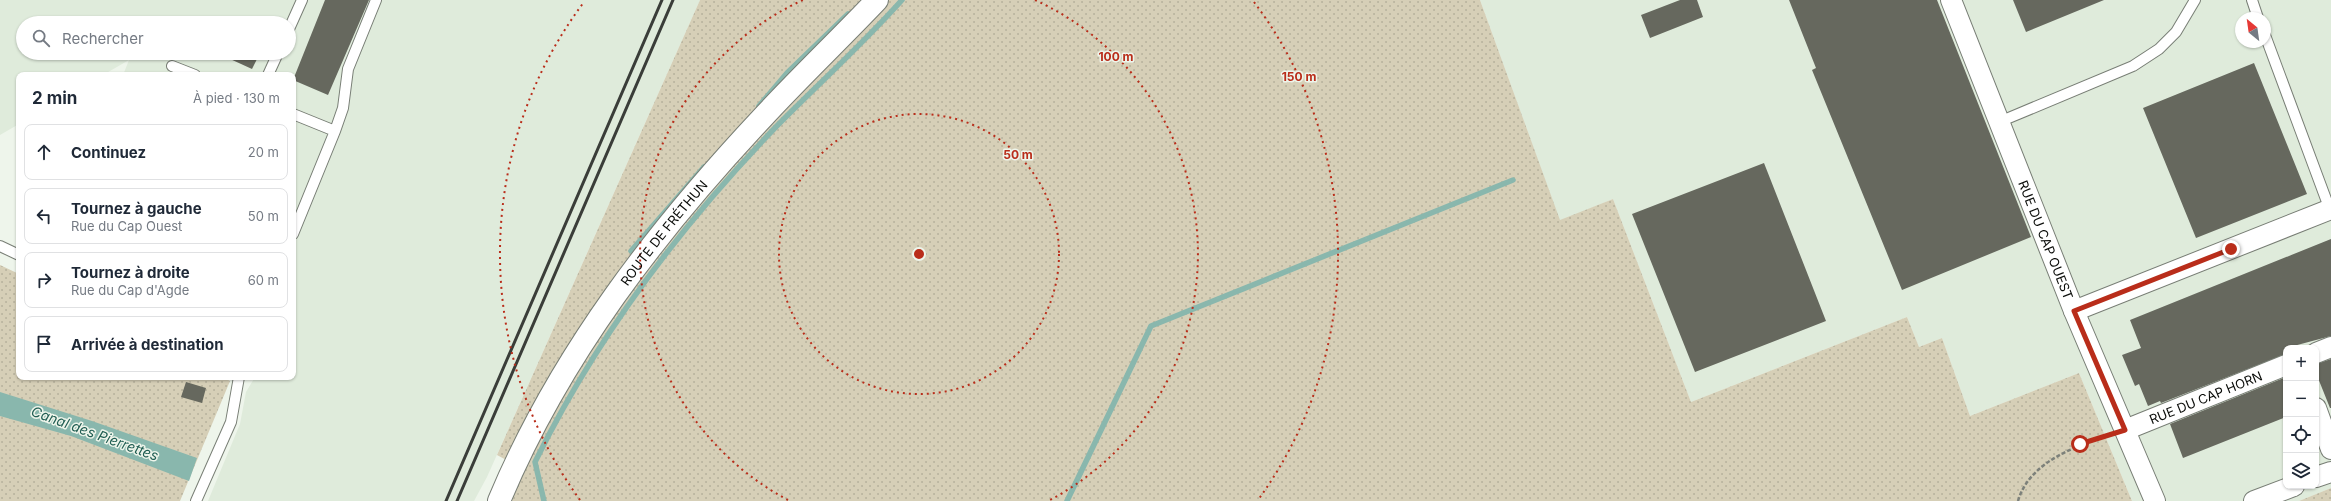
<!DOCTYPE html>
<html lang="fr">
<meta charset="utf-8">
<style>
:root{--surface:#fff;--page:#f6f6f7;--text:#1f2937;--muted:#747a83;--line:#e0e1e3}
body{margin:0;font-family:Inter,sans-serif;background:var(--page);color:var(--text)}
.controls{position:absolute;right:12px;bottom:12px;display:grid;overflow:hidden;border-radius:8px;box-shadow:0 1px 3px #0004}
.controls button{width:36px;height:36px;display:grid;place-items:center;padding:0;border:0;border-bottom:1px solid var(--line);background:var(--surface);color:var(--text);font:20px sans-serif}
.compass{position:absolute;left:2235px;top:12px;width:36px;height:36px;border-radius:50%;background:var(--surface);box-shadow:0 1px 3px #0004;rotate:331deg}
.stop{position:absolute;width:12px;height:12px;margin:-9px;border:3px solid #b92d1a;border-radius:50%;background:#fff}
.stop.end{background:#b92d1a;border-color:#fff;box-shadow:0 1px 4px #0008}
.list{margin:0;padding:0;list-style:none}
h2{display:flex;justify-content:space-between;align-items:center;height:52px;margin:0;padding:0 16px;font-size:17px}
h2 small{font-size:13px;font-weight:400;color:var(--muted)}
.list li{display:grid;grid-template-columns:26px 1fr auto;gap:12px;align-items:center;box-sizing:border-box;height:56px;margin:0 8px 8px;padding:0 8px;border:1px solid var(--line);border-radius:8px}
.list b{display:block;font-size:15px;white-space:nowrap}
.list p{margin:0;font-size:13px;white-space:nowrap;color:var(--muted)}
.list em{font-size:13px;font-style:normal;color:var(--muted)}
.icon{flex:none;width:22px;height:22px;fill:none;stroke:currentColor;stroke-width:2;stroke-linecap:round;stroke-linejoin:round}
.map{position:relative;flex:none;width:2331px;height:501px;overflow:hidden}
.search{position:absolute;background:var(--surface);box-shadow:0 1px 3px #0004;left:16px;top:16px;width:280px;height:44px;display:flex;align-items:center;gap:10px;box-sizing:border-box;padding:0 14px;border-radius:22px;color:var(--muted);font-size:15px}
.panel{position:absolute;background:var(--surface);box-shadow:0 1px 3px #0004;left:16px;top:72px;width:280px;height:308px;border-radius:8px}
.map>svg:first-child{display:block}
.built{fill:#dfebdb;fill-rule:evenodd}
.grass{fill:url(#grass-dots)}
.water{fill:#89b7ad}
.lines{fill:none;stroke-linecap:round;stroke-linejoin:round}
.stream{stroke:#89b7ad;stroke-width:5.5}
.building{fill:#66685e}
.lane-casing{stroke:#787e75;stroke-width:12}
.street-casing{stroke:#787e75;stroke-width:22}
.secondary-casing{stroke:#787e75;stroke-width:24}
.path{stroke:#7c807a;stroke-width:2.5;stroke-dasharray:4 2;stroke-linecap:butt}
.lane{stroke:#fff;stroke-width:10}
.street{stroke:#fff;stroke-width:20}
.secondary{stroke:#fff;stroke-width:22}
.rail{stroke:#3a3d39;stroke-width:3}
.route{stroke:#b92d1a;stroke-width:5}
.ring{fill:none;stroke:#b92d1a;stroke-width:2;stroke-dasharray:2 4}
.labels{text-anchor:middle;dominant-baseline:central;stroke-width:3;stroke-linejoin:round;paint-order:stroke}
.street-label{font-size:13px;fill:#0a0c09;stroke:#eef5eb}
.water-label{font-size:14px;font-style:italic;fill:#215e53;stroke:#eef5eb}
.centre{fill:#b92d1a;stroke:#eef5eb;stroke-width:2}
.ring-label{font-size:12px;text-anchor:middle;font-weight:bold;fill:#b92d1a;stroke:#eef5eb;stroke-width:3;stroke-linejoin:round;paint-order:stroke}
</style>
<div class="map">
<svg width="2331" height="501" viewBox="0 0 2331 501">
<defs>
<pattern id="grass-dots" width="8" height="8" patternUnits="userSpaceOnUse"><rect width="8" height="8" fill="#d6cfb7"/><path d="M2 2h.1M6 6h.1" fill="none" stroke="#b6b19c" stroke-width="1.8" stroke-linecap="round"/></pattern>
</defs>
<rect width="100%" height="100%" fill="#eef5eb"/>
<!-- built -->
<path class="built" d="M0 0H700L487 477 474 501H208L240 424 246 392 255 377H293V75H123L129 60 103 75H19V124L0 135ZM23 23H289V53H23Z
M1480 0H2331V488L2299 501H2132L2079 373 1970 416 1942 338 1919 347 1907 317 1691 402 1613 199 1560 221ZM2241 18H2265V42H2241ZM2286 348H2316V486H2286Z"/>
<!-- grass -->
<path class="grass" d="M700 0H1480L1560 220 1613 199 1691 402 1907 317 1919 347 1942 338 1970 416 2079 373 2132 501H512L521 468 497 455Z
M0 265 19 274V377H223L230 381 180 501H0Z
M2331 488V501H2299Z"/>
<!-- water -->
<path class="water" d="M0 392 92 421 197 458 189 481 71 436 0 416Z"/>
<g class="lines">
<!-- stream -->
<path class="stream" d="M759 106 787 73 848 14
M631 251 704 167
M544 501 535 462C595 340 678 229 772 131 815 87 861 46 902 0
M1067 501 1151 326 1513 180"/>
</g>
<!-- building -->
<path class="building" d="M325 0H369L328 95 293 80Z
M1680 0H1697L1703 17 1650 38 1641 15Z
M1789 0H1937L2031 237 1902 290 1812 70 1816 68Z
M2013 0H2104L2026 32Z
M217 53H260L252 69Z
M2254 63 2307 194 2196 238 2143 108Z
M1764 163 1826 321 1695 372 1632 214Z
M2331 239V336L2286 348V354L2161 403 2160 401 2148 406 2139 384 2135 386 2122 355 2141 348 2130 320Z
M2331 359V408H2330L2316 373V364Z
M2286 377V417L2183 458 2170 424Z
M186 382 206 388 202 403 181 397Z"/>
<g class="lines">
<!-- lane casing -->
<g class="lane-casing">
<path id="lane" d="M2252 0 2258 18
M289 29 302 0
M2265 35 2330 210
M172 66 195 75
M268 75 278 53
M293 114 335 131
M1999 122 2133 66 2159 49 2176 32 2195 0
M293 234 335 131 343 108 348 69 376 0
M0 246 19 255
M196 501 231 422 239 377"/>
</g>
<!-- street casing -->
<g class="street-casing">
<g id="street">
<path id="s1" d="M1951 0 2074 311 2155 501"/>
<path d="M2074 311 2331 209"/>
<path d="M2316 353 2331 347"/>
<path d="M2316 408 2331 449"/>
<path id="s2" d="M2125 430 2286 365"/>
<path d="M2316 477 2331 472"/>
<path d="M2254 501 2294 486"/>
</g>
</g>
<!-- secondary casing -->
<g class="secondary-casing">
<g id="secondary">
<path id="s3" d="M499 501C560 355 657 230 764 116 801 76 840 39 877 0"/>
</g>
</g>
<!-- path -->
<path class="path" d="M2018 501C2029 463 2073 447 2107 436"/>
<!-- lane -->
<use href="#lane" class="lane"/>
<!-- street -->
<use href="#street" class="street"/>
<!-- secondary -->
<use href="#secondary" class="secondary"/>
<!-- rail -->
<path class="rail" d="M446 501 662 0
M457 501 673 0"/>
</g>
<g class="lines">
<!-- route -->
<path class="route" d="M2080 444 2125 430 2074 311 2231 249"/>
</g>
<!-- distance rings -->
<g class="ring">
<circle cx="919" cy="254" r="140"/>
<path d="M788 500A279 279 0 0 1 803 0M1035 0A279 279 0 0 1 1050 500"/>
<path d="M580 500A419 419 0 0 1 584 2M1254 2A419 419 0 0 1 1258 500"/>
</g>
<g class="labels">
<!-- street labels -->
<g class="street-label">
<text stroke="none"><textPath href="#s3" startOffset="316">ROUTE DE FRÉTHUN</textPath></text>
<text stroke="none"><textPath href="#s1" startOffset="258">RUE DU CAP OUEST</textPath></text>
<text stroke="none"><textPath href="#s2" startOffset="87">RUE DU CAP HORN</textPath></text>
</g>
<!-- water labels -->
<g class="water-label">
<text transform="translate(95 433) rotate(20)">Canal des Pierrettes</text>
</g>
</g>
<circle cx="919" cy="254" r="6" class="centre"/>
<g class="ring-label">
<text x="1116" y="61">100 m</text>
<text x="1299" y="81">150 m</text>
<text x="1018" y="159">50 m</text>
</g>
</svg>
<div class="controls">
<button>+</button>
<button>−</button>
<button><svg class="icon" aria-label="locate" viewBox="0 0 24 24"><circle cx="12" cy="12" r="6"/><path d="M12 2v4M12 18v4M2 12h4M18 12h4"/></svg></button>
<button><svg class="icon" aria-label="layers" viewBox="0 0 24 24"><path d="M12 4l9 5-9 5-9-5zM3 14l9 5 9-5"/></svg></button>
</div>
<svg class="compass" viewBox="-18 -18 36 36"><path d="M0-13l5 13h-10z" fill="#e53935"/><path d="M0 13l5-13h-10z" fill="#747a83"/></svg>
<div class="stop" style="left:2080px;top:444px"></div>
<div class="stop end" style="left:2231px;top:249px"></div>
<div class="search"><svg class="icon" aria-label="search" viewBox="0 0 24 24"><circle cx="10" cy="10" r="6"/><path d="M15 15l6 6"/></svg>Rechercher</div>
<section class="panel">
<h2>2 min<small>À pied · 130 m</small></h2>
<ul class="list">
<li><svg class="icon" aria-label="ahead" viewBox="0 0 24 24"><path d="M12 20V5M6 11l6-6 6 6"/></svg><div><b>Continuez</b></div><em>20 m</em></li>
<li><svg class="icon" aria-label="left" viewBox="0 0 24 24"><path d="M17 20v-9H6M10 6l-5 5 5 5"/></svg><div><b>Tournez à gauche</b><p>Rue du Cap Ouest</p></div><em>50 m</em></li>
<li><svg class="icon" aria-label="right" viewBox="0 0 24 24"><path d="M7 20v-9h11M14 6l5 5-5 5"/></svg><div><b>Tournez à droite</b><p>Rue du Cap d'Agde</p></div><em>60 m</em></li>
<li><svg class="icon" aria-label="arrive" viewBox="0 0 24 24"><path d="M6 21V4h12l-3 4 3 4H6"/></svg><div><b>Arrivée à destination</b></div></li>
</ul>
</section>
</div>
